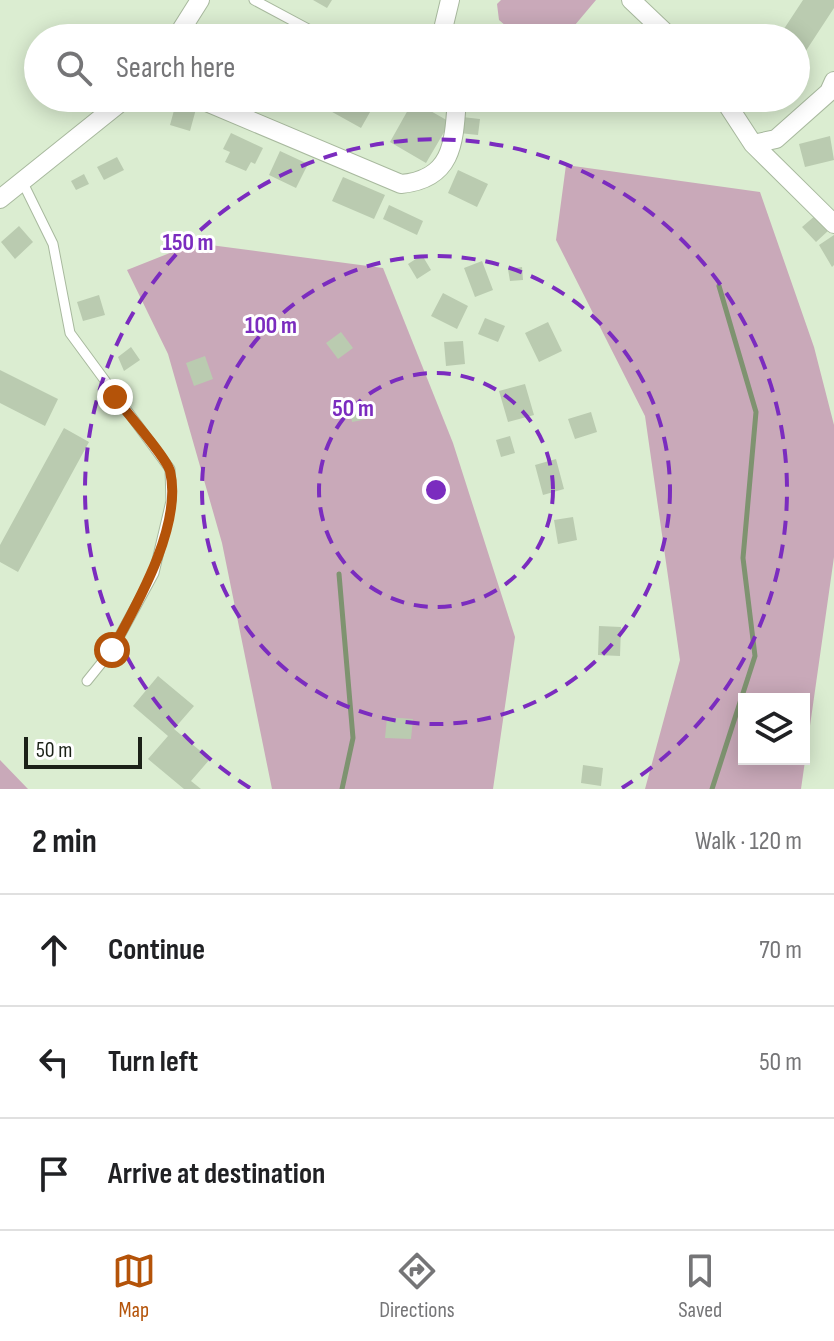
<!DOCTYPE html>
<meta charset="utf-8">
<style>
:root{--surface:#fff;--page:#f6f6f6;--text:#202124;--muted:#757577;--line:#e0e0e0;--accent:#b45309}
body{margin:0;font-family:"Sofia Sans Condensed",sans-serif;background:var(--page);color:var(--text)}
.controls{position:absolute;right:24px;bottom:24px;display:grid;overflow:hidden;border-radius:0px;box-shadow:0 4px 20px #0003}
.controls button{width:72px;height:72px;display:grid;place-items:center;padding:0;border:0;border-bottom:2px solid var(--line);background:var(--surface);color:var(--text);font:40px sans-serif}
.scale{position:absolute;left:24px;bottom:20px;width:118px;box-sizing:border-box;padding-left:8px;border:4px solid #1b2117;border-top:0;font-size:22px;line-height:28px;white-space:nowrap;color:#1b2117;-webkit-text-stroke:6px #fff;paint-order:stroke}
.stop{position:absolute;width:24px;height:24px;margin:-18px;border:6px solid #b45309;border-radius:50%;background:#fff}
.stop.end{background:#b45309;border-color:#fff;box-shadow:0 2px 8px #0008}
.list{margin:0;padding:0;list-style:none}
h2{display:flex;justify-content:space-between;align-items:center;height:104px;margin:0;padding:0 32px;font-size:34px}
h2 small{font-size:26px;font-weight:400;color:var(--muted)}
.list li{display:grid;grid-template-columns:52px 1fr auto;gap:24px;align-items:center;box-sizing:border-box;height:112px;padding:0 32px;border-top:2px solid var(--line)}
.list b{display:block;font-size:30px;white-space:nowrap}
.list em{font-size:26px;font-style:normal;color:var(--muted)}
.icon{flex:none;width:44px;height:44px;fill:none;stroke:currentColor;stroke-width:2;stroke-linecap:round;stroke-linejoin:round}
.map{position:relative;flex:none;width:834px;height:789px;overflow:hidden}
.search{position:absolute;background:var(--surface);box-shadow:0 4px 20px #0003;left:24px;right:24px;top:24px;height:88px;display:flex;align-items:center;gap:20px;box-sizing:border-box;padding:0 28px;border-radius:44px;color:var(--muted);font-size:30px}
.sheet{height:440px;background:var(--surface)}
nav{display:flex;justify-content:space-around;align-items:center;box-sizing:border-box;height:112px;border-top:2px solid var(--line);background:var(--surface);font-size:22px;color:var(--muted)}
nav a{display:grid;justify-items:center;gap:4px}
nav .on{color:var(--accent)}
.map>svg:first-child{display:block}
.green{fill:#c9a9b9;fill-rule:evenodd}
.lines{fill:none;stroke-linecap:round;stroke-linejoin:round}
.stream{stroke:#7e9370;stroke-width:5}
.building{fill:#bacbb0}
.service-casing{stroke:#a8b99e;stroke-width:11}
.minor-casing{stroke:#a8b99e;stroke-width:20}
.service{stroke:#fff;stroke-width:9}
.minor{stroke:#fff;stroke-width:18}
.route{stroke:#b45309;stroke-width:10}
.ring{fill:none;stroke:#7b2cbf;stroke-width:4;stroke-dasharray:14 10}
.centre{fill:#7b2cbf;stroke:#fff;stroke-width:4}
.ring-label{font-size:24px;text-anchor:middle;font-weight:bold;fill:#7b2cbf;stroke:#fff;stroke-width:6;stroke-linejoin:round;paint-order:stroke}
</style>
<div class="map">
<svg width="834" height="789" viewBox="0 0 834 789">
<rect width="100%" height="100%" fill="#dbedd1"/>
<!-- green -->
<path class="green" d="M501 0H596L564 38H520L499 20 497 4Z
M566 165 760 192 814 347 834 425V557L801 789H645L680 660 645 416 556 240ZM804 699V759H744V699Z
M195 243 383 268 453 443 515 637 493 789H272L222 543 168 354 127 270Z
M0 760 28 789H0Z"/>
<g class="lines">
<!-- stream -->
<path class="stream" d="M339 574 353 738 342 789
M712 789 755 656 743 558 756 412 719 286"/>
</g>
<!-- building -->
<path class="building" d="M313 0H332L327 8Z
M803 0H834V8L796 66V38H778Z
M281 30 296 38H276Z
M330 98H378L361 128 325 108Z
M493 98H520V108L492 107Z
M744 98H775L765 112Z
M413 101 450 122 426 163 390 142Z
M176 103 196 109 190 131 170 125Z
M462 117 480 119 478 135 459 133Z
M231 133 263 148 255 164 251 162 246 171 225 162 230 152 223 149Z
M830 136 834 160 805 167 799 144Z
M280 151 308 164 296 188 269 175Z
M117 157 124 170 104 180 97 167Z
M458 170 488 184 477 207 448 193Z
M84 174 89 184 76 190 71 181Z
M343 177 385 195 374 219 332 201Z
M389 205 423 221 417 235 383 219Z
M816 215 829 230 816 242 802 227Z
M19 226 33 242 15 259 1 242Z
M834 235V265L832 267 819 245Z
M422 255 431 270 417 279 408 264Z
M482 261 493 290 475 297 464 268Z
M522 267 523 280 510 281 508 269Z
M443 293 468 306 457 329 431 316Z
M99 295 105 315 83 321 77 302Z
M485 318 505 326 498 342 478 334Z
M548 322 562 351 539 362 525 333Z
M341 332 353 348 338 359 326 343Z
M463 341 465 364 446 366 444 342Z
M131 347 140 360 124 371 118 357Z
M205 356 213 379 194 386 186 363Z
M0 370 58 399 45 426 0 403Z
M525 384 534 415 508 422 499 391Z
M369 402 373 418 352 422 349 406Z
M591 412 597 432 575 439 568 419Z
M64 428 89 442 18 572 0 562V545Z
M510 436 515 453 501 457 496 440Z
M556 459 564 489 543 495 535 465Z
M573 517 577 540 558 544 554 520Z
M599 626 621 627 620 656 598 655Z
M158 676 194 706 174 729 210 759 191 781 201 789H184L148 759 168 736 133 706Z
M387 717 413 719 411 739 385 738Z
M583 765 603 768 601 786 581 783Z"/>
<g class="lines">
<!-- service casing -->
<g class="service-casing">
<path id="service" d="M254 0 325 38
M23 183 53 244 70 333 170 469 171 501 154 573 112 650 87 681"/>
</g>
<!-- minor casing -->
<g class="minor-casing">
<path id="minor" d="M631 0 671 38
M176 38 200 0
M447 38 444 25 450 0
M197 98 401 184C453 179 454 143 457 98
M723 98 753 144 834 224
M753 144 776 139 829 92 834 81
M0 199 126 98"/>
</g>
<!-- service -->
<use href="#service" class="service"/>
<!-- minor -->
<use href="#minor" class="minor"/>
</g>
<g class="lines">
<!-- route -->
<path class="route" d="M112 650C137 604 183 525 170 471 166 457 126 412 115 397"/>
</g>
<!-- distance rings -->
<g class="ring">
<circle cx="436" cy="490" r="117"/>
<circle cx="436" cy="490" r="234"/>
<path d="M250 788A351 351 0 1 1 622 788"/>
</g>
<circle cx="436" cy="490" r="12" class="centre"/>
<g class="ring-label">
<text x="188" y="250">150 m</text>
<text x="271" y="333">100 m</text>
<text x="353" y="416">50 m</text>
</g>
</svg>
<div class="controls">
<button><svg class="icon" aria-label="layers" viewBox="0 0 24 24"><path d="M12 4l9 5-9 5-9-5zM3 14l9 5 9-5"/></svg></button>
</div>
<div class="scale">50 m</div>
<div class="stop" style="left:112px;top:650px"></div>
<div class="stop end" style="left:115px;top:397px"></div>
<div class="search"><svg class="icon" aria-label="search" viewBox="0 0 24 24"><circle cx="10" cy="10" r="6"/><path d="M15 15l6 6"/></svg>Search here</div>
</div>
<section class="sheet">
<h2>2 min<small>Walk · 120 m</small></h2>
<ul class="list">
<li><svg class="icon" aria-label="ahead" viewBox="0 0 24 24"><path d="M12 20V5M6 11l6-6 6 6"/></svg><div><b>Continue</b></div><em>70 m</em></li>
<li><svg class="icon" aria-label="left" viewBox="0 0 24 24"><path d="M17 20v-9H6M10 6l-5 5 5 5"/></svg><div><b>Turn left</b></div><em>50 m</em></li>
<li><svg class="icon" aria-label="arrive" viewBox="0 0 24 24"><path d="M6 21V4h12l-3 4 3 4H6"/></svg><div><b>Arrive at destination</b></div></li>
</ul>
</section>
<nav>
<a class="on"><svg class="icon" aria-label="map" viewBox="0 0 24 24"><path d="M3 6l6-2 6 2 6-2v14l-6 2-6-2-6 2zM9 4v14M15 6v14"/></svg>Map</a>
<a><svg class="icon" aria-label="directions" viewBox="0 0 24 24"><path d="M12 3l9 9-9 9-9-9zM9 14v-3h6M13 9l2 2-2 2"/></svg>Directions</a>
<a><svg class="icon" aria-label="saved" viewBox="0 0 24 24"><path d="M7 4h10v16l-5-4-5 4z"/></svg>Saved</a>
</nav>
